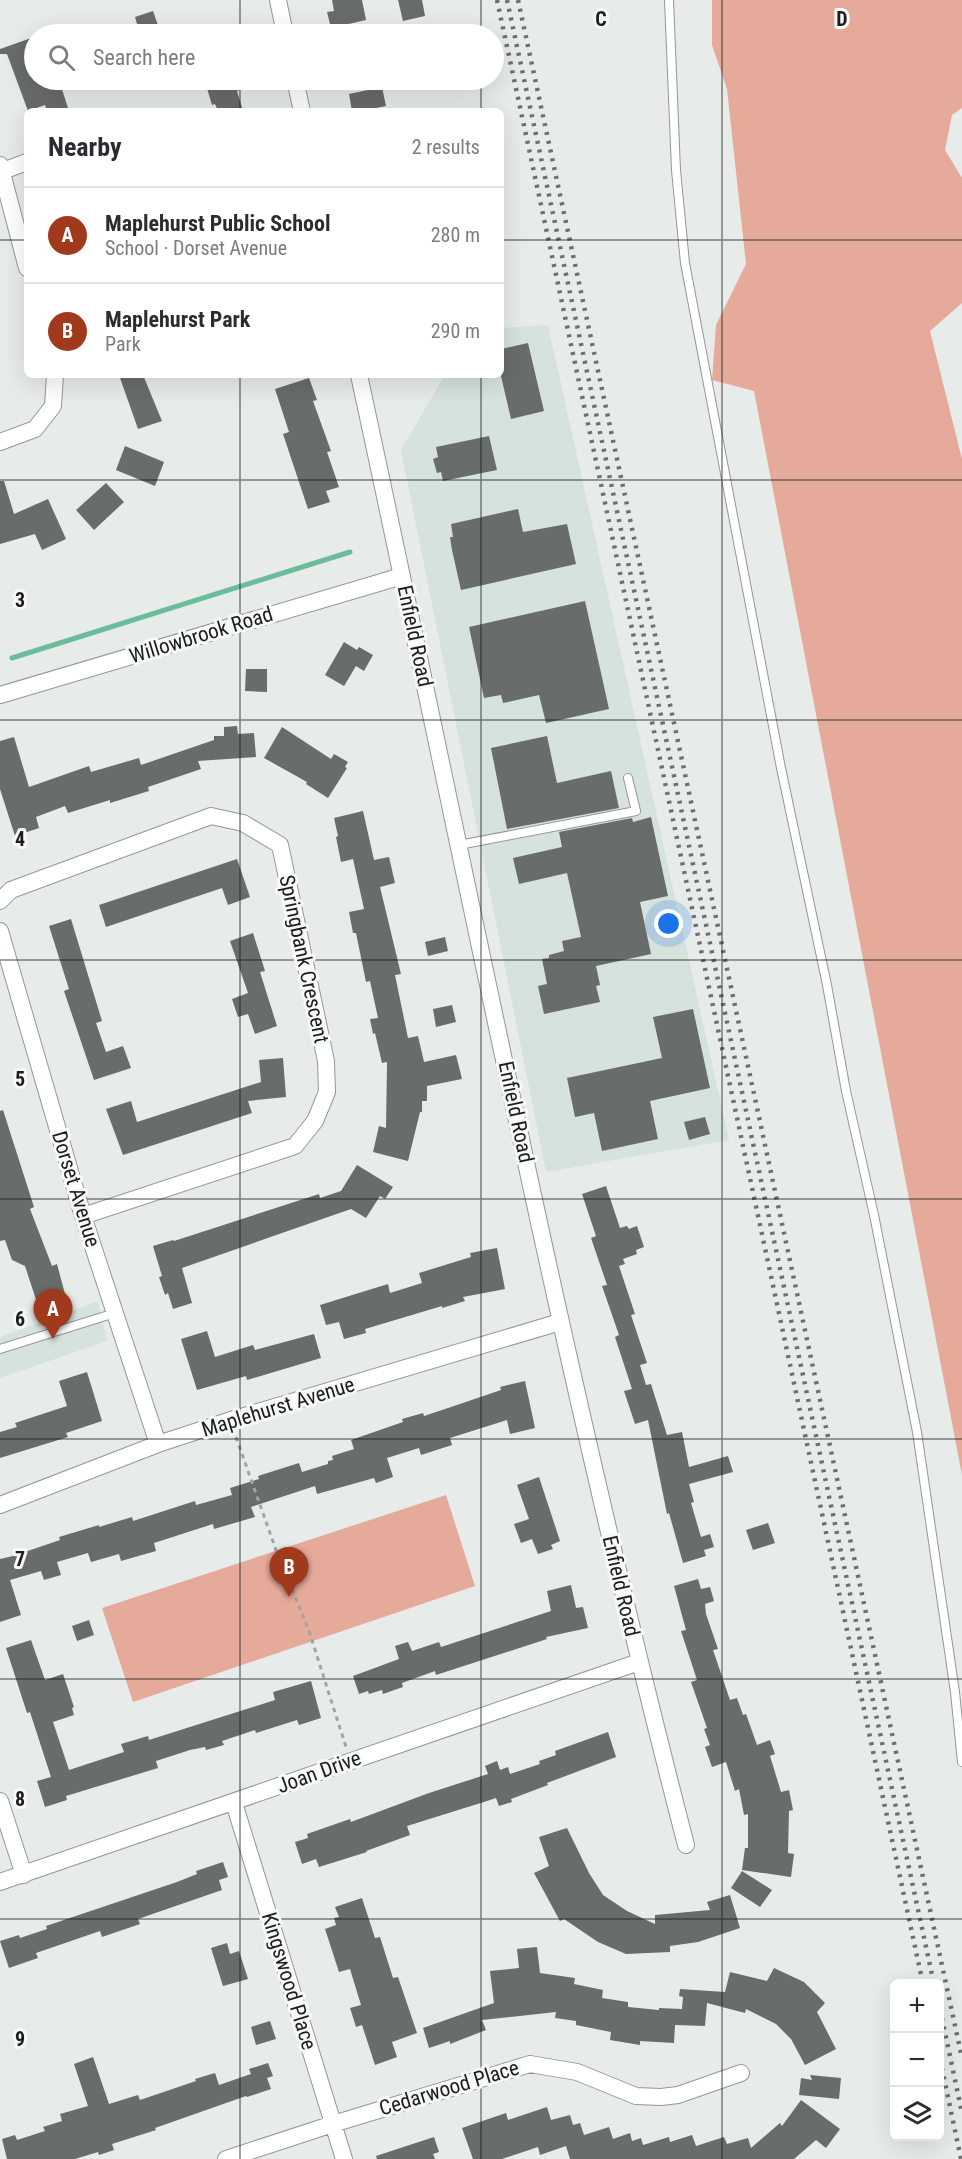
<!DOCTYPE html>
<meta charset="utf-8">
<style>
:root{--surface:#fff;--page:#f7f7f7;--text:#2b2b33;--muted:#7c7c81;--line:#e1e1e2;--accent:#a1391d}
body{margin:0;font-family:"Roboto Condensed",sans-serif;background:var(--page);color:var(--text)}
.controls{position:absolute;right:18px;bottom:18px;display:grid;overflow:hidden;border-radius:9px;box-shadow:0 6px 24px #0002}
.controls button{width:54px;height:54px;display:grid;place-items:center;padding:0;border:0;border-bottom:2px solid var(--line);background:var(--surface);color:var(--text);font:30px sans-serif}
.you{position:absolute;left:669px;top:924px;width:21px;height:21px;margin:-15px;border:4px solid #fff;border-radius:50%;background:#1a73e8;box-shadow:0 0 0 9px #1a73e833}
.badge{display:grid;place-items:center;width:39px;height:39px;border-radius:50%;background:var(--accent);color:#fff;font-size:20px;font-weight:700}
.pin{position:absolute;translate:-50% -50px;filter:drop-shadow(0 2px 3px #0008)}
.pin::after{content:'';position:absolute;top:32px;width:21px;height:18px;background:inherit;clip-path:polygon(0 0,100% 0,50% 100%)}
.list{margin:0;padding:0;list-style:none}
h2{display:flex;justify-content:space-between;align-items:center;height:78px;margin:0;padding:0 24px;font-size:26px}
h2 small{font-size:20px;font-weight:400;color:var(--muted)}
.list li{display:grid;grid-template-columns:39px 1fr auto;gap:18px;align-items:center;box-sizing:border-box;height:96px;padding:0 24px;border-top:2px solid var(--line)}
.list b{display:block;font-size:22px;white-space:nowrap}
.list p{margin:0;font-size:20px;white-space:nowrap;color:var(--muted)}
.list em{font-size:20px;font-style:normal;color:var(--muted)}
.icon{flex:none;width:33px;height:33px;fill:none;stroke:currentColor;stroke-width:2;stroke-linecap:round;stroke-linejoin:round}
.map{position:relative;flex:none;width:962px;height:2159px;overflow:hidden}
.search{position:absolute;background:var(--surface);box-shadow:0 6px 24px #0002;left:24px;top:24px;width:480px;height:66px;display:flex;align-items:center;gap:15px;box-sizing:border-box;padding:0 21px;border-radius:33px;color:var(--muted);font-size:22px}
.panel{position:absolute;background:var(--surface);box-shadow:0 6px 24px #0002;left:24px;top:108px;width:480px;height:270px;border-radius:9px}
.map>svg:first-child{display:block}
.built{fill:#d6e2dc}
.green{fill:#e6aa9a}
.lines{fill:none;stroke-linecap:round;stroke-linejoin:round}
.stream{stroke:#6bbc9b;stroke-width:5}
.building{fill:#686c6a}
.lane-casing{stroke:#939795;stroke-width:10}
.street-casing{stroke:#939795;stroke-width:18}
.path{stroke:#a0a4a2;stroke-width:3;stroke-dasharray:4.5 4.5;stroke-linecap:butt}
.lane{stroke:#fff;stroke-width:8}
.street{stroke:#fff;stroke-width:16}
.rail{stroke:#6c706e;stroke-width:4.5;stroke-dasharray:3 6;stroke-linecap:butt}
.grid{fill:none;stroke:#1b1d1c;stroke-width:1.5;stroke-opacity:0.55}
.labels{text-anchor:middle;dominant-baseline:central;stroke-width:6;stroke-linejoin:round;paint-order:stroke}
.street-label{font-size:21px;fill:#1b1d1c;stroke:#f5f9f7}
.grid-label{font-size:20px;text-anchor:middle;font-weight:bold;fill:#1b1d1c;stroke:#f5f9f7;stroke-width:6;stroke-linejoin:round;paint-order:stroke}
</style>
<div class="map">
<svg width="962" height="2159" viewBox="0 0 962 2159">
<rect width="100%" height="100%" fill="#e7ecea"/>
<!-- built -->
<path class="built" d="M548 325 729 1140 546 1172 401 450 445 375H501V328Z
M98 1301 107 1341 0 1378V1337Z"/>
<!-- green -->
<path class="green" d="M712 0H962V108L952 115 945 150 962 178V303L930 331 962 459V1475L754 391 712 380 716 325 746 264 727 89 712 45Z
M446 1495 475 1586 133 1702 102 1608Z"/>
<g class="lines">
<!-- stream -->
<path class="stream" d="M12 658 350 552"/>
</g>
<!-- building -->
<path class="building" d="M332 0H362L366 20 331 28 327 12 334 11Z
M398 0H422L425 16 403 21Z
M153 11 161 34H140L135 17Z
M34 37V80H59L68 108 60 111H47L45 105 28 111 7 54H0V49Z
M207 80H264V83L237 91 243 111H218L215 104 212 105 206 85 208 84Z
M382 87 386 106 376 108 377 111H352L349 94Z
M528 343 544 411 511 419 501 376V349Z
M119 375H143L162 421 138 429Z
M309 378 317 400 313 401 331 451 327 452 339 487 326 491 330 502 308 509 283 434 289 432 275 389Z
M489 436 497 470 443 481 441 472 437 473 433 459 438 457 436 447Z
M125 446 164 462 155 486 116 470Z
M0 481H4L14 514 48 499 66 539 42 550 35 534 0 544Z
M106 483 124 502 94 530 76 510Z
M518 509 523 532 567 524 576 564 461 590 452 550 450 537H453L451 524Z
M585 601 609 709 546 723 539 695 503 703 501 695 484 698 469 627Z
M344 642 357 650 359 647 373 655 364 671 356 666 344 686 325 675Z
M246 669H267V692L245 691Z
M237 726 238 734 254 733 256 757 198 761 201 769 148 787 149 791 110 803V800L68 813 65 806 36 817 39 828 15 836 0 789V741L14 737 29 787 89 766 91 772 139 758 141 765 214 740V736H224V727Z
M282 727 331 759 334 754 348 762 345 767 347 768 328 798 306 784 307 782 264 758Z
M547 736 557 783 611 771 619 808 507 829 491 748Z
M363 811 374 860 389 857 395 883 380 887 401 974 395 975 408 1038 418 1036 424 1062 456 1055 462 1079 427 1086V1101H422V1112H420L408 1161 373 1152 379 1126 386 1128 387 1062 382 1063 375 1033 373 1034 370 1019 378 1018 370 981 366 982 356 933H353L349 912 364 909 353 859 341 862 336 837 338 836 334 818Z
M651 817 668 896 640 902 651 954 596 966 600 985 596 986 600 1002 544 1014 538 986 547 984 542 959 549 958V955L564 951 562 941 581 937 567 873 519 884 513 858 562 847 559 832 632 818 633 822Z
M237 859 250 897 228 905 222 888 106 927 99 905Z
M71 919 102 1021 96 1023 106 1052 123 1046 131 1068 94 1080 64 991 69 989 49 926Z
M253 933 265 971 260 972 277 1026 255 1034 248 1014 238 1017 232 999 248 993 230 941Z
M445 937 448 951 428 956 425 942Z
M452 1005 456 1022 436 1027 433 1009Z
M693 1009 710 1088 650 1101 658 1139 602 1151 594 1113 575 1117 567 1078 662 1058 653 1017Z
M283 1058 286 1097 248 1101 252 1113 123 1155 106 1109 131 1101 137 1122 261 1082 259 1060Z
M3 1110 34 1207 30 1209 52 1266 57 1264 69 1309 42 1318 25 1266 12 1260 5 1240 0 1241V1111Z
M705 1117 710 1134 689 1140 684 1122Z
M357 1165 393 1187 385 1199 380 1196 366 1218 351 1209 182 1268 192 1303 173 1309 168 1293 165 1295 159 1277 162 1276 153 1246 173 1240 174 1241 319 1194 320 1198 341 1191Z
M606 1186 620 1228 627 1226 629 1229 637 1226 644 1247 636 1250 637 1254 623 1259 625 1264 619 1266 635 1314 631 1315 647 1363 640 1365 646 1385 651 1384 667 1435 682 1432 689 1467 728 1456 733 1472 689 1484 694 1502 691 1503 701 1537 710 1534 714 1547 704 1550 706 1556 683 1563 669 1513 667 1514 648 1420 635 1424 624 1391 632 1389 615 1337 619 1335 602 1286 607 1285 591 1238 596 1236 582 1194Z
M497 1248 505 1289 463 1297 465 1301 442 1308V1306L365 1329 366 1333 344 1339 339 1322 326 1325 320 1305 388 1284 390 1293 422 1283 419 1273 471 1257 470 1253Z
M207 1331 215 1357 253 1345 255 1350 314 1334 321 1358 247 1380 246 1376 197 1390 181 1339Z
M87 1372 102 1421 66 1433 68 1437 0 1458V1432L17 1427 15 1423 67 1406 59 1381Z
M525 1381 535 1428 510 1434 507 1420 450 1438 452 1445 421 1455 419 1448 387 1458 393 1477 376 1483 374 1478 317 1494 315 1486 251 1507 255 1517 214 1529 213 1524 154 1543 156 1551 121 1561 119 1554 91 1562 88 1553 57 1562 61 1575 44 1580 41 1571 10 1580 21 1615 0 1622V1559L13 1556 60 1540 59 1537 99 1525V1527L132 1517 133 1521 195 1501 196 1505 232 1495 230 1488 259 1479 258 1476 299 1463 302 1472 328 1464V1461L333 1460 332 1456 354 1449 351 1440 403 1422 402 1419 423 1413 424 1416 451 1407 501 1390 500 1387Z
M539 1477 560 1541 551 1545 553 1549 538 1554 532 1539 521 1543 514 1524 529 1519 517 1485Z
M768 1523 775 1543 753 1550 746 1530Z
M698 1579 701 1589 710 1587 714 1601 705 1604 706 1614 718 1649 713 1650 730 1700 737 1698 743 1715 746 1714 757 1745 770 1740 775 1754 770 1756 781 1792 789 1790 793 1810 789 1811 788 1853 794 1854 791 1877 742 1870 745 1848H748V1814L744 1815 739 1789 735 1791 726 1762 712 1767 705 1747 710 1745 704 1729 707 1728 691 1682 697 1680 681 1631 686 1630 674 1586Z
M571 1585 576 1608 583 1607 588 1628 546 1637 547 1639 436 1675 435 1671 402 1683 403 1687 383 1694 382 1690 369 1694 368 1691 359 1694 353 1676 399 1659 395 1646 408 1642 412 1651 439 1642 441 1647 551 1611 547 1591Z
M89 1620 94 1635 77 1641 72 1626Z
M31 1640 45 1680 63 1674 74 1707 72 1708 74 1715 53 1722 69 1770 124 1752 121 1744 148 1736 149 1740 275 1700 273 1692 311 1681 321 1718 299 1725 297 1720 256 1733 255 1730 222 1741 224 1745 206 1750 205 1747 190 1750 156 1761 158 1768 66 1796 67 1800 45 1807 37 1781 51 1777 30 1712 27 1713 6 1648Z
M608 1732 616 1757 547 1783 548 1785 511 1799 512 1802 499 1806 496 1798 487 1801 407 1826 410 1835 366 1851 367 1852 319 1867 316 1859 302 1864 295 1842 308 1838 307 1834 350 1819 351 1822 429 1793 488 1774 485 1766 497 1761 500 1770 508 1767 510 1774 540 1764 539 1761 556 1755 555 1751Z
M567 1828 589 1873 603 1895 627 1911 655 1924V1915L710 1910 707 1902 730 1895 740 1928 698 1942 670 1946V1952L626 1954 598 1942 564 1919 560 1921 534 1873 549 1866 539 1837Z
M223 1862 228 1877 219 1880 222 1890 138 1919 140 1924 102 1937 100 1931 36 1953 38 1958 9 1968 0 1941 19 1935 20 1938 47 1929 46 1926 177 1882 197 1874 196 1871Z
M742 1871 772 1890 760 1907 731 1888Z
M362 1898 375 1938 380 1937 393 1978 398 1977 417 2033 392 2042 397 2057 375 2065 362 2025 356 2027 350 2008 361 2005 350 1969 339 1972 325 1929 336 1925 334 1918 339 1917 335 1907Z
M227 1943 230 1954 239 1951 248 1979 223 1986 211 1948Z
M537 1947 540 1973 575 1978 574 1984 603 1990 602 1998 628 2002V2007L659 2010V2008L682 2009 683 1997 679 1996 680 1989 725 1992 730 1972 767 1981 774 1968 804 1982 825 2003 817 2012 836 2049 805 2065 791 2039 776 2024 746 2009 745 2013 707 2003 705 2026 675 2025 674 2043 640 2041V2045L610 2040 611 2032 576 2025V2021L555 2018 556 2012 482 2020 486 2030 450 2044V2041L429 2048 423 2028 494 2003 490 1971 519 1968 517 1949Z
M270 2021 276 2039 256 2045 251 2027Z
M93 2057 109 2104 138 2095 140 2100 196 2081 195 2079 215 2073 219 2085 251 2074 249 2069 268 2063 273 2076 267 2078 271 2089 247 2097 246 2096 155 2128 156 2130 112 2144 114 2150 99 2155 98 2152 75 2159H7L2 2139 15 2135 17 2140 45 2131 43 2127 62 2121 60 2114 88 2106 74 2064Z
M810 2075 841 2078 839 2099 799 2095 801 2078 812 2080Z
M801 2100 840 2129 826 2148 816 2140 794 2159H570L566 2146 540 2155 538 2147 502 2159H473L462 2128 506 2113 508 2120 547 2107 551 2120 570 2115 573 2125 580 2123 584 2135 609 2127 613 2139 630 2133 632 2141 641 2138 643 2145 669 2137 670 2142 692 2135 696 2146 724 2137 727 2144 748 2138 751 2148 780 2123 782 2126Z
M434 2137 439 2152 433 2154 435 2159H377L376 2156Z"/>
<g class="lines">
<!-- lane casing -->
<g class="lane-casing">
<path id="lane" d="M669 0 676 170 685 263 781 768 827 985 846 1091 874 1215 917 1432 955 1692 962 1762
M459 845 636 811 628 778
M0 1349 115 1313"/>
</g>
<!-- street casing -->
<g class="street-casing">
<path id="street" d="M278 0 285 34
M295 80 302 111
M0 165 27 268
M0 172 27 162
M359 375C465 866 560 1359 686 1845
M0 442 35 429 53 406 55 375
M0 695 402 576
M0 901 11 890 211 816 243 823 280 845 326 1061 327 1092 315 1121 295 1146 83 1216
M0 931 83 1216 158 1444
M0 1505 158 1444 231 1420 560 1322
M0 1801 24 1875
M234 1803 344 2159
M0 1882 639 1662
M226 2159 333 2124 530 2064 577 2072 636 2096 661 2097 678 2095 741 2073"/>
</g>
<!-- path -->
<path class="path" d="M236 1437 276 1550 309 1631 346 1747"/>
<!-- lane -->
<use href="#lane" class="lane"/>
<!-- street -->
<use href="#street" class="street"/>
<!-- rail -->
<path class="rail" d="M497 0 923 1984
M507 0 934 1984
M518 0 962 2058
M940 2009 962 2113
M940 2059 961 2159"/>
</g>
<!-- grid -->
<path class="grid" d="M240 0V34M481 0V34M722 0V2159M240 80V111M481 80V111M0 240H27M501 240H962M240 375V2159M481 375V2159M0 480H962M0 720H962M0 960H962M0 1199H962M0 1439H962M0 1679H962M0 1919H962"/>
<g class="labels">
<!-- street labels -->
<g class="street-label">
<text transform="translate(201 635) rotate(-17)">Willowbrook Road</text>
<text transform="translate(415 636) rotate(78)">Enfield Road</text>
<text transform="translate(304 959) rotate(78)">Springbank Crescent</text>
<text transform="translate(516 1112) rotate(78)">Enfield Road</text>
<text transform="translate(76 1189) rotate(73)">Dorset Avenue</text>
<text transform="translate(278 1407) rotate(-17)">Maplehurst Avenue</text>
<text transform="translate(621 1586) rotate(77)">Enfield Road</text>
<text transform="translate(319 1772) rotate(-20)">Joan Drive</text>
<text transform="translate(289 1981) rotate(73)">Kingswood Place</text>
<text transform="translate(449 2088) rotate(-17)">Cedarwood Place</text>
</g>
</g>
<g class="grid-label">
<text x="601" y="26">C</text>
<text x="842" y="26">D</text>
<text x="20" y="607">3</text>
<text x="20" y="846">4</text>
<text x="20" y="1086">5</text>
<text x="20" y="1326">6</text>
<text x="20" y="1566">7</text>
<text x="20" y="1806">8</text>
<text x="20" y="2046">9</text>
</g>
</svg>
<div class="controls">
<button>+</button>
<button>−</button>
<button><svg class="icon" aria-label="layers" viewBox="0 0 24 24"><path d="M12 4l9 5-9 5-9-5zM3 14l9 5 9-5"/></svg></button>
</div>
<div class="you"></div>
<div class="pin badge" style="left:53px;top:1339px">A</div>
<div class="pin badge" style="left:289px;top:1597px">B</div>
<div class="search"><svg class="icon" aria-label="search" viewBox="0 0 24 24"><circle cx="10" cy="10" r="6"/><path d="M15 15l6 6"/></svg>Search here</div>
<section class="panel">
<h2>Nearby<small>2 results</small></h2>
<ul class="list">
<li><span class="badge">A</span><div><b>Maplehurst Public School</b><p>School · Dorset Avenue</p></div><em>280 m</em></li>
<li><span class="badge">B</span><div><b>Maplehurst Park</b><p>Park</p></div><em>290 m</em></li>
</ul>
</section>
</div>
